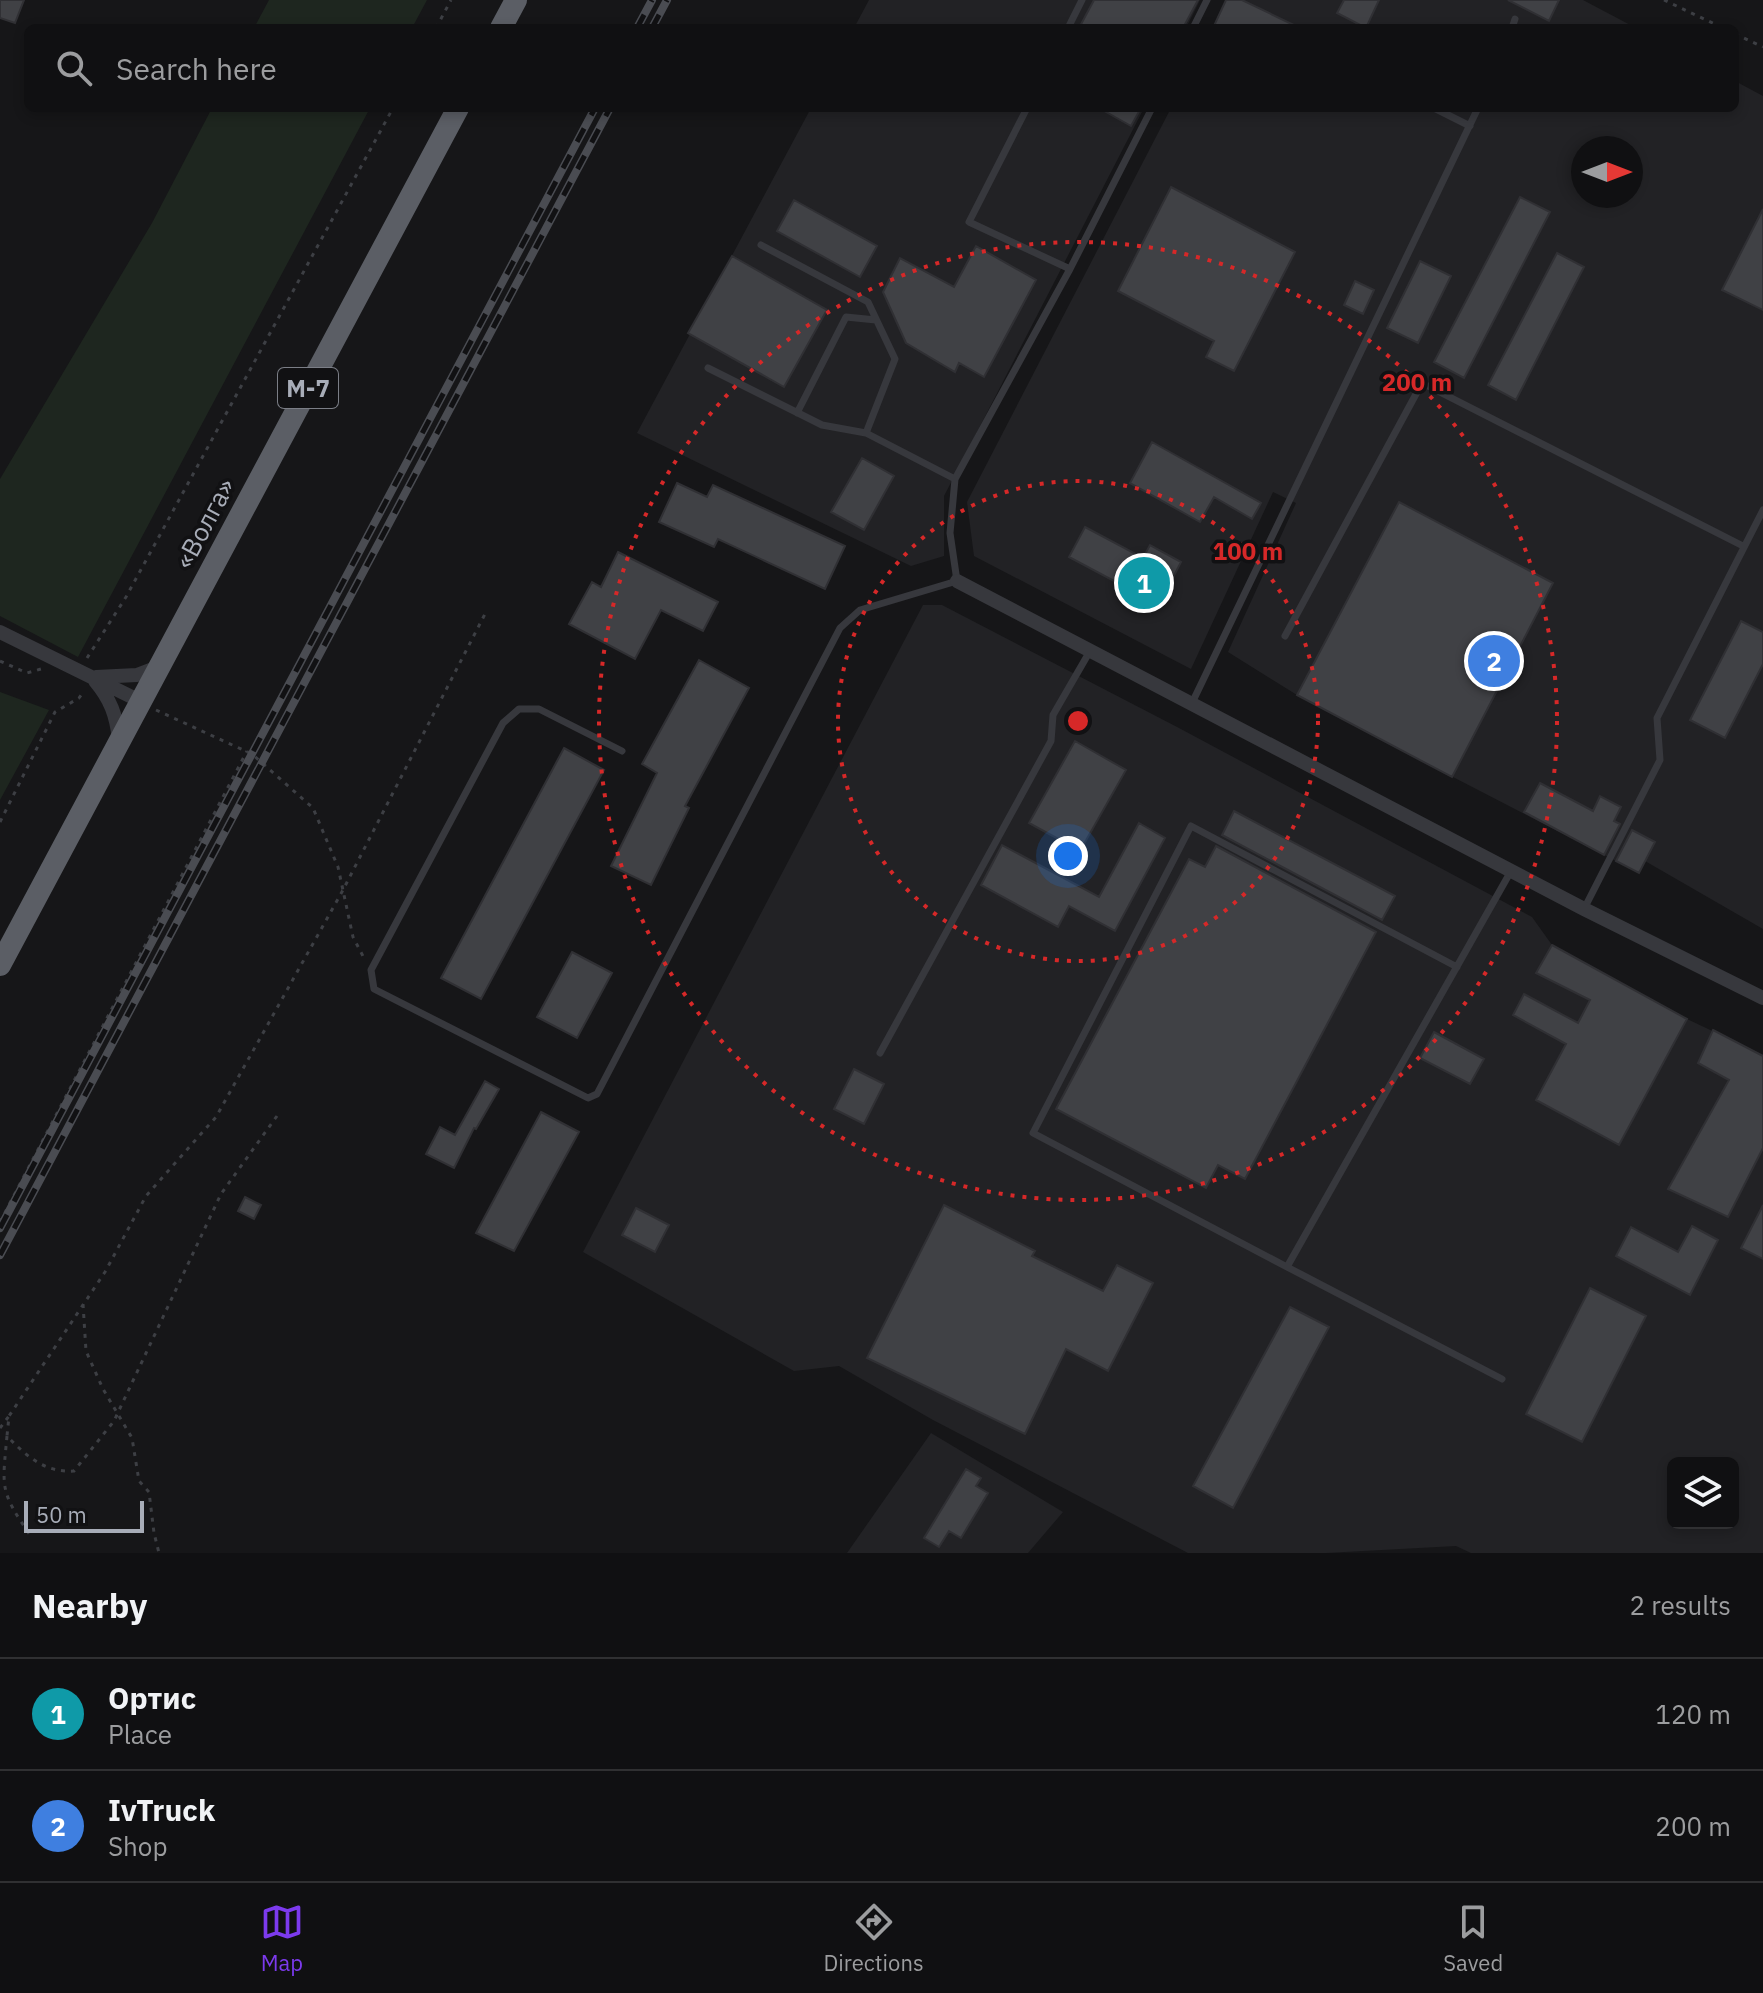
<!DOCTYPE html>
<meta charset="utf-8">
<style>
:root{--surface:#101012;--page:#1e1e20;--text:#f1f3f6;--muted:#9c9d9f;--line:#303032;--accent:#7c3aed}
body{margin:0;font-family:"IBM Plex Sans",sans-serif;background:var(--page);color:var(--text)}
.controls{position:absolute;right:24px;bottom:24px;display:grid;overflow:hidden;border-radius:12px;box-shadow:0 4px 12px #0003}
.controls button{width:72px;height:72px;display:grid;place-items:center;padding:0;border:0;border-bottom:2px solid var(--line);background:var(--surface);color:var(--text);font:40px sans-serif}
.compass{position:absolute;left:1571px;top:136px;width:72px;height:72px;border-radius:50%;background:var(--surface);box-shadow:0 4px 12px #0003;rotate:90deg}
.scale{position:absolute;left:24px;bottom:20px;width:120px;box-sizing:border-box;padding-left:8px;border:4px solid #a8adb8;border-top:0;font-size:22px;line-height:28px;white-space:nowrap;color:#a8adb8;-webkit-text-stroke:6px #111113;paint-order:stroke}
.you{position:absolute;left:1068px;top:856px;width:28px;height:28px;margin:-20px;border:6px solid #fff;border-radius:50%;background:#1a73e8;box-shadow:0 0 0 12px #1a73e833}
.badge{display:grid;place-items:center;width:52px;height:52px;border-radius:50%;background:var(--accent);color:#fff;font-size:26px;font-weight:700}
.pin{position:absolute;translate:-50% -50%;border:4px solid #fff;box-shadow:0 2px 8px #0006}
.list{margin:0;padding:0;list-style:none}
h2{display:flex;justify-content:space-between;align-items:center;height:104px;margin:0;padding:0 32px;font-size:34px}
h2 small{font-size:26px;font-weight:400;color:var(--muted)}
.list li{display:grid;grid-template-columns:52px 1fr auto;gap:24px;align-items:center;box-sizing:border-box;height:112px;padding:0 32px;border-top:2px solid var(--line)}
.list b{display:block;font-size:30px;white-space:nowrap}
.list p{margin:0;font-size:26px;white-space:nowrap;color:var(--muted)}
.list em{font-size:26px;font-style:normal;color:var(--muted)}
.icon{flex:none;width:44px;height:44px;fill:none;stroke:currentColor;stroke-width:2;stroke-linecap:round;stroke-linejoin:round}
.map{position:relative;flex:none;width:1763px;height:1553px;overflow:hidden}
.search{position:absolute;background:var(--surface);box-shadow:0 4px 12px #0003;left:24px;right:24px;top:24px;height:88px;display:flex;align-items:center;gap:20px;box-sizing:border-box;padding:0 28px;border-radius:12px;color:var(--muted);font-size:30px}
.sheet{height:328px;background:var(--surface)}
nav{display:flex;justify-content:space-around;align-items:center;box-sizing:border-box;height:112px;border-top:2px solid var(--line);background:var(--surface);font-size:22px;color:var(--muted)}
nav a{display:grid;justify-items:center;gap:4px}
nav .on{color:var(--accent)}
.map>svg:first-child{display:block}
.built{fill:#222225;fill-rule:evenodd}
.green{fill:#1e261f}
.building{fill:#404145;stroke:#303034;stroke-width:2}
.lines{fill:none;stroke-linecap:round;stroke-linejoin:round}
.path{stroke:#3d3f44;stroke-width:3;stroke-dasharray:4 6;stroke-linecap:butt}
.service{stroke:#37383d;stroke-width:7}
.minor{stroke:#37383d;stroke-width:14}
.trunk{stroke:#5b5e65;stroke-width:22}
.rail-casing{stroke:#4a4c52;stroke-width:8}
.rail{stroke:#111113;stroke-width:5;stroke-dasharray:15;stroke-linecap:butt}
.ring{fill:none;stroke:#d62828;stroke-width:4;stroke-dasharray:4 8}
.labels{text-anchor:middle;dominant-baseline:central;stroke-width:7;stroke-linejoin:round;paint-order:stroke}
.shield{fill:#111113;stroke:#7b7e86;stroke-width:2}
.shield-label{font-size:24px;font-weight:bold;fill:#a8adb8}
.street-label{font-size:26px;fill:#a8adb8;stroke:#111113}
.centre{fill:#d62828;stroke:#111113;stroke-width:4}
.ring-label{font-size:24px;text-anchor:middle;font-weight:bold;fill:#d62828;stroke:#111113;stroke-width:7;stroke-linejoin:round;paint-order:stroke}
</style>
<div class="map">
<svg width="1763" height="1553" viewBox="0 0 1763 1553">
<rect width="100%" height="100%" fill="#161618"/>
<!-- built -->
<path class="built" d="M869 0H1200L1186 28H854Z
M1226 0H1583L1636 28H1213Z
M1735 81 1763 96V929L1645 861 1639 873 1453 777 1297 695 1228 652 1296 503 1273 492 1191 669 974 556 967 502 1171 108H1735ZM1583 148H1631V196H1583Z
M811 108H1144L944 496V556L911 566 637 433Z
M923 605H942L1179 728 1532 917 1552 945 1687 1019 1763 1055V1553H1471L1456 1546 1326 1553H1188L933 1420 839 1366 794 1371 583 1252ZM1673 1463H1733V1523H1673Z
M931 1433 1063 1512 1028 1553H847Z"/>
<!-- green -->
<path class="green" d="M269 0H427L412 28H254Z
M212 108H370L78 657 0 616V479L152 223Z
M0 692 49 710 0 800Z"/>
<!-- building -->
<path class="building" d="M0 0H24L15 23 0 18Z
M1094 0H1198L1183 28H1079Z
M1226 0H1242L1300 28H1213Z
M1344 0H1379L1366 28 1337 13Z
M1508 0H1559L1549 21Z
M1099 108H1141L1131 126Z
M1171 187 1295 252 1234 371 1206 357 1214 341 1118 291Z
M1520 197 1550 212 1464 378 1434 362Z
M794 200 877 246 860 277 777 231Z
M1763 209V310L1722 290Z
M976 246 1036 280 984 377 959 363 955 372 906 343 883 292 900 258 954 287Z
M1557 253 1584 267 1516 400 1488 385Z
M732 256 827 310 784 387 688 333Z
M1420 261 1451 276 1418 343 1387 328Z
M1355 281 1374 290 1363 314 1344 305Z
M1152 442 1261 503 1252 519 1214 497 1200 522 1130 483Z
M862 458 894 476 864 530 831 512Z
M677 483 707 497 713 485 845 546 825 589 718 539 714 547 659 522Z
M1399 502 1553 583 1452 777 1297 695Z
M1085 527 1143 558 1150 545 1181 562 1159 605 1069 557Z
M618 552 718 602 703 631 661 610 635 659 569 624 592 582 601 587Z
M1741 621 1763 632V664L1725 738 1690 720Z
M699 660 749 688 685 806 689 808 651 885 611 866 657 773 642 764Z
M1075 741 1126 770 1080 851 1029 823Z
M564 748 604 770 481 999 441 978Z
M1540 783 1593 811 1600 796 1621 807 1614 821 1620 824 1604 855 1524 812Z
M1234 811 1395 896 1382 920 1222 835Z
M1139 823 1165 838 1115 931 1069 906 1058 927 981 885 1002 845 1099 897Z
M1632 830 1655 842 1639 873 1616 861Z
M1216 846 1376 932 1245 1179 1218 1165 1206 1188 1056 1109 1189 859 1205 867Z
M1552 945 1687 1019 1619 1145 1536 1100 1566 1044 1513 1015 1524 994 1578 1023 1590 1000 1536 973Z
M572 952 612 973 577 1038 537 1017Z
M1713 1030 1763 1056V1148L1728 1217 1668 1189 1729 1080 1698 1063Z
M1434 1032 1484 1059 1470 1084 1420 1058Z
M854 1069 884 1084 864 1124 834 1109Z
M485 1081 499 1089 476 1129 474 1128 454 1168 426 1154 440 1127 455 1135Z
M541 1112 579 1132 514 1251 476 1233Z
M245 1197 261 1205 254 1219 238 1211Z
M944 1205 1035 1251 1032 1256 1103 1291 1117 1265 1153 1283 1108 1371 1066 1349 1025 1434 867 1358Z
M1763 1205V1259L1741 1248Z
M636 1208 669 1225 655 1252 622 1235Z
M1692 1226 1718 1240 1690 1295 1616 1256 1631 1227 1678 1252Z
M1590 1288 1646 1316 1582 1442 1526 1414Z
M1290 1307 1329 1327 1233 1508 1193 1486Z
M966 1469 981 1478 976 1486 988 1493 961 1538 949 1531 939 1547 924 1538Z"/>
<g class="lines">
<!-- path -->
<path class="path" d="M1664 0 1723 28
M436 28 451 0
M1735 34 1763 47
M87 658 126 597 393 108
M0 661 27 673 41 669
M156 710 252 754 313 808 338 867 353 937 365 960
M0 822 55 712 79 698 84 691
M277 1116 221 1194 114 1421 74 1471C45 1473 26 1456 7 1436L9 1416 105 1272 146 1196 216 1117 343 890 486 612
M0 1222 247 751
M83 1304 86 1351 103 1389 132 1438 139 1481 149 1492 154 1533 159 1553
M0 1428 9 1416
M7 1436C2 1489 0 1491 30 1535"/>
<!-- service -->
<path class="service" d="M1068 28 1082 0
M1193 28 1207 0
M1512 28 1515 19
M1027 108 969 222 1070 269
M1434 108 1470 126
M761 245 868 302 895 359 866 433
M708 368 822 425 866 433 955 479
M797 413 846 317 876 320
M1285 636 1422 383 1743 546
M1192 703 1478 108
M622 751 539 709H519L503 723 371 970 374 989 588 1098 597 1094 840 628 860 610 957 581 950 533 955 479 1070 269 1152 108
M1584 909 1660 760 1657 718 1763 510
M880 1053 1051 741 1053 715 1090 651
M1287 1267 1033 1133 1191 826 1457 967
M1502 1379 1287 1267 1511 871"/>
<!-- minor -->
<path class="minor" d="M957 581 1584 909 1763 998
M0 632 140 701
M96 677 137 675 158 667
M95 681C111 700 116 715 119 739"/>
<!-- trunk -->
<path class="trunk" d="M501 28 516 0
M0 965 458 108"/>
<!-- rail casing -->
<g class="rail-casing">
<path id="rail" d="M637 28 652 0
M652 28 667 0
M0 1228 595 108
M0 1255 610 108"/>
</g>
<!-- rail -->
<use href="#rail" class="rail"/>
</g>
<!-- distance rings -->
<g class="ring">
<circle cx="1078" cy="721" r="240"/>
<circle cx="1078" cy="721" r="479"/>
</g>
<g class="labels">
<!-- shield labels -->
<rect class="shield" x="278" y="368" width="60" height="40" rx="6"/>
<g class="shield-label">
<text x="308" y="388">М-7</text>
</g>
<!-- street labels -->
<g class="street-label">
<text transform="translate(204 523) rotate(-62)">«Волга»</text>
</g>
</g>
<circle cx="1078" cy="721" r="12" class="centre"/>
<g class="ring-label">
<text x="1417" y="391">200 m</text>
<text x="1248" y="560">100 m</text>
</g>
</svg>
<div class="controls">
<button><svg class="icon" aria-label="layers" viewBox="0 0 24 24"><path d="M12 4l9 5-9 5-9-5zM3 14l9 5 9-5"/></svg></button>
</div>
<svg class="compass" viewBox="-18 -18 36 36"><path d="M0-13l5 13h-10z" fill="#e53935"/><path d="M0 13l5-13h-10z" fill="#9c9d9f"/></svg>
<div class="scale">50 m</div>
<div class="you"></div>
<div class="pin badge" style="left:1144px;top:583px;background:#0f9aa8">1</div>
<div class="pin badge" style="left:1494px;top:661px;background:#3f7fe0">2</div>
<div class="search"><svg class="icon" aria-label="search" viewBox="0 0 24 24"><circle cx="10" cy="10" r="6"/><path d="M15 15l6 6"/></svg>Search here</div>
</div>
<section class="sheet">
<h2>Nearby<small>2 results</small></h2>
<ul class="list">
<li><span class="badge" style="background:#0f9aa8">1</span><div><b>Ортис</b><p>Place</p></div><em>120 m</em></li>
<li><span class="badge" style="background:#3f7fe0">2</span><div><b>IvTruck</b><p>Shop</p></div><em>200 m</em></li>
</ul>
</section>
<nav>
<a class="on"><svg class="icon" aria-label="map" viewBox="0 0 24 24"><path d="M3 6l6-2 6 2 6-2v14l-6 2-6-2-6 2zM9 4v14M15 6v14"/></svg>Map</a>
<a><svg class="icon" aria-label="directions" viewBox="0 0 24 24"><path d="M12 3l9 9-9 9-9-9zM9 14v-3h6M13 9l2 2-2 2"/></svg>Directions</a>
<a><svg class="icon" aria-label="saved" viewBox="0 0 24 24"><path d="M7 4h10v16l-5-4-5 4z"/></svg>Saved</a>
</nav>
